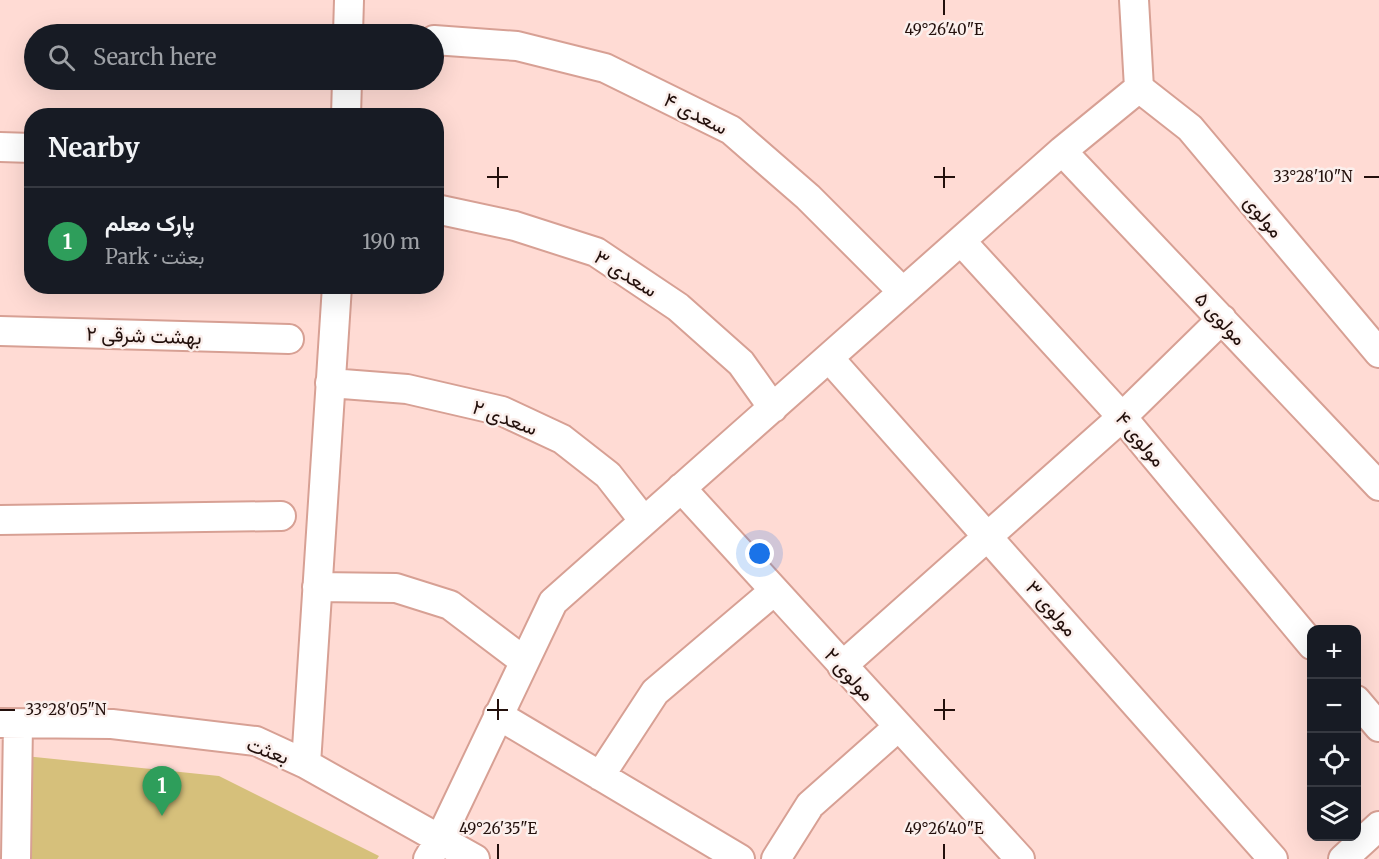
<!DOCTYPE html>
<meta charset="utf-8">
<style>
:root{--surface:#171b24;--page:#242831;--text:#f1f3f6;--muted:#9ea1a6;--line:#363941;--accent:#3c818f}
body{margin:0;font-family:Merriweather,Vazirmatn,serif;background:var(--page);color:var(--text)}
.controls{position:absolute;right:18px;bottom:18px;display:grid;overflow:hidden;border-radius:12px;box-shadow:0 6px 24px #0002}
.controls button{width:54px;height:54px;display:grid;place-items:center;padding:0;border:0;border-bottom:2px solid var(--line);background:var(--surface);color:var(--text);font:30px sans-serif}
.you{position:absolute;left:760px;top:554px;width:21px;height:21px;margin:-15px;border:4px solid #fff;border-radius:50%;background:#1a73e8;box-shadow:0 0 0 9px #1a73e833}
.badge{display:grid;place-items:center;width:39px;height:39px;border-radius:50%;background:var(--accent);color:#fff;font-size:20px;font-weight:700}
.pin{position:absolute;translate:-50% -50px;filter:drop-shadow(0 2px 3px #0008)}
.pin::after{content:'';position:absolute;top:32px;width:21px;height:18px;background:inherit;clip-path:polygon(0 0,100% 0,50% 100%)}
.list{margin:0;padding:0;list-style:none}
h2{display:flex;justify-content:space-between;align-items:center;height:78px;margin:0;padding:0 24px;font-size:26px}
h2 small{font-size:20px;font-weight:400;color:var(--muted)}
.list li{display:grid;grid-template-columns:39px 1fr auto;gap:18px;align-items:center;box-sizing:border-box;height:108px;padding:0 24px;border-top:2px solid var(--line)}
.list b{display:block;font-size:22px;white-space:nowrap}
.list p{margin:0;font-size:20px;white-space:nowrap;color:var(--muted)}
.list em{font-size:20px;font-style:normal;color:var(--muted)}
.icon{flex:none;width:33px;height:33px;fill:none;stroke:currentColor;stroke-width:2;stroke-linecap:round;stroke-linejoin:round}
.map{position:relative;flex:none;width:1379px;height:859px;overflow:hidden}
.search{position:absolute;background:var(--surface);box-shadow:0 6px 24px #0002;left:24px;top:24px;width:420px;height:66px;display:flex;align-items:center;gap:15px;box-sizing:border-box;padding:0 21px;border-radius:33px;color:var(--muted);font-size:22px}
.panel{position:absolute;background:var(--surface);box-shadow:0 6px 24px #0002;left:24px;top:108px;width:420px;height:186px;border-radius:24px}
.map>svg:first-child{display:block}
.green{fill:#d6c07b}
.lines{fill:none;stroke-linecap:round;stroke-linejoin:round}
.minor-casing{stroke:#d7a094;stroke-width:32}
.minor{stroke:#fff;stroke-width:28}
.ticks{fill:none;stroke:#23100c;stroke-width:2}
.labels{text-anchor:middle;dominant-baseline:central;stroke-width:5;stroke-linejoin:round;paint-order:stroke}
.street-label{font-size:20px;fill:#23100c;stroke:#fbefec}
.ticks-label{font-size:15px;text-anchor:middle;fill:#23100c;stroke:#fbefec;stroke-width:5;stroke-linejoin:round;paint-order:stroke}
</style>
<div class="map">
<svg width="1379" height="859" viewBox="0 0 1379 859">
<rect width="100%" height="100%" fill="#ffdbd4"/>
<!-- green -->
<path class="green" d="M25 756 219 776 379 856 377 859H23Z"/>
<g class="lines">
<!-- minor casing -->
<g class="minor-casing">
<path id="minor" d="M1134 0 1139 88
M348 34 349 0
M434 40 517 46 605 68 731 130 808 197 903 292
M1139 88 1190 128 1379 353
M346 116 347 80
M0 147 32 148
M1062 151 1379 486
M436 209 515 226 596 252 678 307 741 363 773 408
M961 241 1122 417 1312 645
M0 331 289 339
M829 358 1273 859
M330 383 407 389 502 411 562 439 608 475 644 521
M681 488 1020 859
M0 520 281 516
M317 587 396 588 450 605 524 661
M842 666 1122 417 1222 319
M1356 700 1379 727
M498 715 740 859
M0 723 112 724 256 741 306 764 475 859
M306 764 337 286
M600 776 655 692 774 591
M16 859 18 724
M428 859 440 839 553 602 1062 151 1139 88
M776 859 810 805 898 727
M1343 859 1379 826"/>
</g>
<!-- minor -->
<use href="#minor" class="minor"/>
</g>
<!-- ticks -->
<path class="ticks" d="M944 0V15M498 167V188M944 167V188M487 177H508M934 177H955M1364 177H1379M498 699V720M944 699V720M0 710H15M487 710H508M934 710H955M498 844V859M944 844V859"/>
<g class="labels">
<!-- street labels -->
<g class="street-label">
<text transform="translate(696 113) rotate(27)">سعدی ۴</text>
<text transform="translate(1264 216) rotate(50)">مولوی</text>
<text transform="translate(626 273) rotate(32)">سعدی ۳</text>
<text transform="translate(1221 318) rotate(47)">مولوی ۵</text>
<text transform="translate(144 335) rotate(2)">بهشت شرقی ۲</text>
<text transform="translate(505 417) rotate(20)">سعدی ۲</text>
<text transform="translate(1141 439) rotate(50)">مولوی ۴</text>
<text transform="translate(1052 608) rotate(49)">مولوی ۳</text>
<text transform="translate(850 674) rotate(48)">مولوی ۲</text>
<text transform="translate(268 750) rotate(20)">بعثت</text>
</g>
</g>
<g class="ticks-label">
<text x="944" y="35">49°26'40"E</text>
<text x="1313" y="182">33°28'10"N</text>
<text x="66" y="715">33°28'05"N</text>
<text x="498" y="834">49°26'35"E</text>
<text x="944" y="834">49°26'40"E</text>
</g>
</svg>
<div class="controls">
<button>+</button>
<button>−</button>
<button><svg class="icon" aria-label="locate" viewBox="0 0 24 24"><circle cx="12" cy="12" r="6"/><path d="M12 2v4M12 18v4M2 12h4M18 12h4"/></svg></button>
<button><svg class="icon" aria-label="layers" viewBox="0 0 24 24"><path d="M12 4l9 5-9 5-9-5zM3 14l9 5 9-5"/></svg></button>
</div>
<div class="you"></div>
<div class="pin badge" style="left:162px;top:816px;background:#2e9e5b">1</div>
<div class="search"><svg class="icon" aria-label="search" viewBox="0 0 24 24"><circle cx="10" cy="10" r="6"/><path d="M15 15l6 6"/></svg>Search here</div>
<section class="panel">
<h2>Nearby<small></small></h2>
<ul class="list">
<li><span class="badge" style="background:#2e9e5b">1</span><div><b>پارک معلم</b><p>Park · بعثت</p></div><em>190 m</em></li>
</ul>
</section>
</div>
